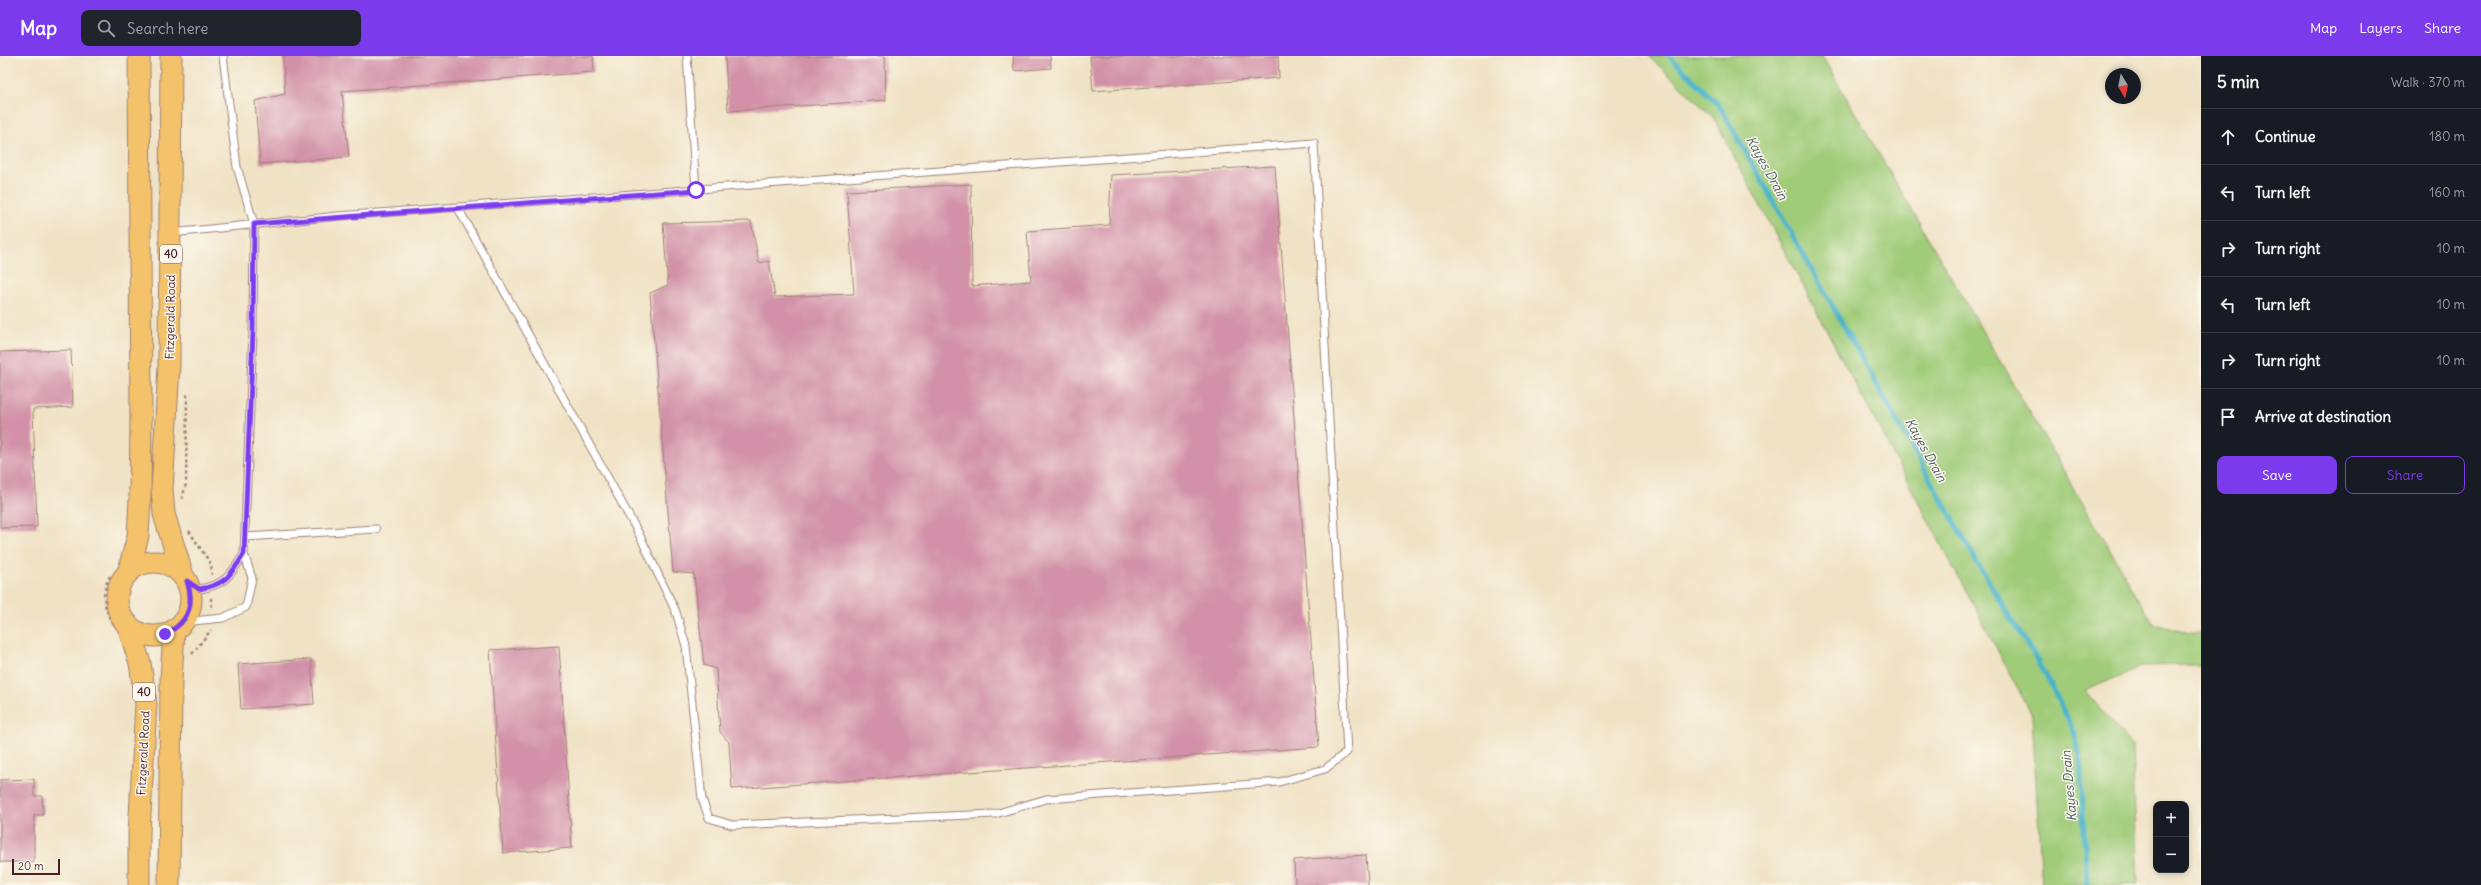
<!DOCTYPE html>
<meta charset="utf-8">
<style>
:root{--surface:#171b24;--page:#20242c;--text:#f1f3f6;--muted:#9ea1a6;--line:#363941;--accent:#7c3aed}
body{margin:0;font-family:Delius,sans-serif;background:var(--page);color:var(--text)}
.controls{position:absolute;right:12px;bottom:12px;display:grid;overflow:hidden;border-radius:8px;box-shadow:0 2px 6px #0003}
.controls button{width:36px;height:36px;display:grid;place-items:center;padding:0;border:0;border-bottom:1px solid var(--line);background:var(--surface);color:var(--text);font:20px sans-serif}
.compass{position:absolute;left:2105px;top:12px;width:36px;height:36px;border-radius:50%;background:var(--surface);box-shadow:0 2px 6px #0003;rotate:170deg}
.scale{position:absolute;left:12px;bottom:10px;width:48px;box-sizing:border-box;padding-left:4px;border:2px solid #4a1f2b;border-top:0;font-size:11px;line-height:14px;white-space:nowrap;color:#4a1f2b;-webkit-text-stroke:3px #fbf7ec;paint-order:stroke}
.stop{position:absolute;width:12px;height:12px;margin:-9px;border:3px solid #7c3aed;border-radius:50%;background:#fff}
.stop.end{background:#7c3aed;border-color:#fff;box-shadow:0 1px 4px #0008}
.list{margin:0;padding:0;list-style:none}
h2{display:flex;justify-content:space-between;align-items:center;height:52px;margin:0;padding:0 16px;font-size:17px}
h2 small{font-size:13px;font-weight:400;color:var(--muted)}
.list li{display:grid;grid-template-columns:26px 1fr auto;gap:12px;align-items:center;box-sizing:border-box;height:56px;padding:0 16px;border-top:1px solid var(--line)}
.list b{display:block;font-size:15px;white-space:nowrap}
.list em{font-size:13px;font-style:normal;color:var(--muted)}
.actions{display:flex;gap:8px;padding:12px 16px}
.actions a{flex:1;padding:9px 0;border:1px solid var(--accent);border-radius:8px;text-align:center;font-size:14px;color:var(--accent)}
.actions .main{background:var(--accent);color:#fff}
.icon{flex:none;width:22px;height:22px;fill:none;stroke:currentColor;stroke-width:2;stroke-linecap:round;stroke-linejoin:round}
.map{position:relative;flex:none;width:2201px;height:829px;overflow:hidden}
header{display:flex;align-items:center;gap:24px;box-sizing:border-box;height:56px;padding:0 20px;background:var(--accent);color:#fff}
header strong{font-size:19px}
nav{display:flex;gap:22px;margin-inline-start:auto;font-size:14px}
.search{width:280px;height:36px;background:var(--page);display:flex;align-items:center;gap:10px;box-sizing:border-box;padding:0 14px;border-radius:8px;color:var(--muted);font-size:15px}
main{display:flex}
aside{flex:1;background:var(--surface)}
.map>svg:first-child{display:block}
.green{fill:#a0cc79;stroke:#757652}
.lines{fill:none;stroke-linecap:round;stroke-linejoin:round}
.stream{stroke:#4bb4c9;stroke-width:5}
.building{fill:#d291a8}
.service-casing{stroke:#9d8078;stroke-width:9}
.primary-casing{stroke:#9d8078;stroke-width:23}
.path{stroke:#9d8078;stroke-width:2.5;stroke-dasharray:3 3;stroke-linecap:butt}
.service{stroke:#fff;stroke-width:7}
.primary{stroke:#f3c26a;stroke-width:21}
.route{stroke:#7c3aed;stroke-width:5}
.labels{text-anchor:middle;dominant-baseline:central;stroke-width:3;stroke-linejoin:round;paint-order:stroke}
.shield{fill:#fbf7ec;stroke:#7f6065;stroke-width:1}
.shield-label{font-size:11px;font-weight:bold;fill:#4a1f2b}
.street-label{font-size:12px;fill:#4a1f2b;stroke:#fbf7ec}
.water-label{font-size:13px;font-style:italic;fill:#4a5b6a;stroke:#fbf7ec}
</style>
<header>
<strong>Map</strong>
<div class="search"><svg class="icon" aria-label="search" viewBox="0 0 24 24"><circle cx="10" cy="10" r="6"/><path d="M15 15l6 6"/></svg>Search here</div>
<nav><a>Map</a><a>Layers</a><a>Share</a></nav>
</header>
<main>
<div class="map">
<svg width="2201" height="829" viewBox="0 0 2201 829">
<rect width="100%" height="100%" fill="#fbf7ec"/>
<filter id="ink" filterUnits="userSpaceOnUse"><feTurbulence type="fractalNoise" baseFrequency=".025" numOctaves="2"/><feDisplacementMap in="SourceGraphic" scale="8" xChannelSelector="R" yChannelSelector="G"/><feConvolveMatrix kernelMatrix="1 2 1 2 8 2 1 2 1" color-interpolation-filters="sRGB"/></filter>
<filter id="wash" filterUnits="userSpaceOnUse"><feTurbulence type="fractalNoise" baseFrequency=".012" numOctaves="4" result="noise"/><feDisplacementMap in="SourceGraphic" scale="16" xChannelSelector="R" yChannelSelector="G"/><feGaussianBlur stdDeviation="0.9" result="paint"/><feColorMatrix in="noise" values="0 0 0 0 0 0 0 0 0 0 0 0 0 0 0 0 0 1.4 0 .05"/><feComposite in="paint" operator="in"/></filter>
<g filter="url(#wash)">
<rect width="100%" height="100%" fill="#f0e2c4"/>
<!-- green -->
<path class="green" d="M1649 0H1822L2153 568 2189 577H2201V609L2141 610 2085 635 2132 689 2138 829H2042L2032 659 1713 61Z"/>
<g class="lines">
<!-- stream -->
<path class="stream" d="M1669 0 1719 49 1979 510 2046 619 2071 669 2080 700 2087 829"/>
</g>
<g id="blocks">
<!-- building -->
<path class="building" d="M283 0H593L594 16 342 35 349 101 260 108 255 45 285 38Z
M725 0H885L886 44 728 55Z
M1013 0H1050L1051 12 1014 15Z
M1090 0H1278L1279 22 1093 35Z
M1275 110 1319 691 732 733 729 686 720 676 716 613 704 609 694 518 673 516 650 237 668 229 663 167 751 165 759 207 769 205 775 241 854 238 847 135 971 128 972 230 1031 225 1027 175 1109 169 1111 119Z
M71 294 73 351 33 353 37 471 0 472V296Z
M559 590 572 792 503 797 490 594Z
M311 603 314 648 241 653 238 608Z
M34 723V740H42L43 759H34V806H0V724Z
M1366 799 1368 829H1295L1294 804Z"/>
</g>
</g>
<g filter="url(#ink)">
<use href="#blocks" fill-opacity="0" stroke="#9d8078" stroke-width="1"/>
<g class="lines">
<!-- service casing -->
<g class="service-casing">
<path id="service" d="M687 0 696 134
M171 174 181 176 338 160 1314 87 1347 696 1325 713 1279 726 1046 743 995 758 732 769 709 762 702 743 686 590 676 556 639 478 458 152
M245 481 376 473
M187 525 199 533C225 529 231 519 244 498
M183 566 223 562 246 551 252 522 244 498 253 276 254 168 237 111 223 0"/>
</g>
<!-- primary casing -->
<g class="primary-casing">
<path id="primary" d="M171 0 169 310 162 434 164 458 183 520
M117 543a37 37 0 1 1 74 0a37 37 0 1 1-74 0Z
M128 517 138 480 140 442 141 364 139 0
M127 567 140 607 146 648 139 778V829
M169 829 171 625 174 574"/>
</g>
<!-- path -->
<path class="path" d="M182 443 186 428 187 338
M189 475 211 508 212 519
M211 542 212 553
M110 563C103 547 102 535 110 520
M192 598 211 574"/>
<!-- service -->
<use href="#service" class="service"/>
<!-- primary -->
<use href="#primary" class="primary"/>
</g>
</g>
<g class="lines" filter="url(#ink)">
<!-- route -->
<path class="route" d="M165 578C188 567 195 549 187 525L199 533C225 529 231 519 244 498L253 276 254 168 696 134"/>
</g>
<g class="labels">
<!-- shield labels -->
<g class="shield">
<rect x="160" y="189" width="22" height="18" rx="3"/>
<rect x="133" y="627" width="22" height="18" rx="3"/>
</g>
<g class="shield-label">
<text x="171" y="198">40</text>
<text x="144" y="636">40</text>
</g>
<!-- street labels -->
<g class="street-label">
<text transform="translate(170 261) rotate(-89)">Fitzgerald Road</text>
<text transform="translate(143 697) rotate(-87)">Fitzgerald Road</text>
</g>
<!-- water labels -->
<g class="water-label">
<text transform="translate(1767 112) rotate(61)">Kayes Drain</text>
<text transform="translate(1926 394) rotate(61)">Kayes Drain</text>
<text transform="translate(2069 730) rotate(-95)">Kayes Drain</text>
</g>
</g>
</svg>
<div class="controls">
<button>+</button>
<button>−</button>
</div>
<svg class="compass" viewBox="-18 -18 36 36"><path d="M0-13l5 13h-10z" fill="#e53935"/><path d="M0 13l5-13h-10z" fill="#9ea1a6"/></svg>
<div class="scale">20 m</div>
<div class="stop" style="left:696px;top:134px"></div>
<div class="stop end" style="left:165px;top:578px"></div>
</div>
<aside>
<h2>5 min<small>Walk · 370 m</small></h2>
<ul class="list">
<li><svg class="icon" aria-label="ahead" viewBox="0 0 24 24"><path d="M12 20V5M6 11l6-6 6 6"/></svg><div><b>Continue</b></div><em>180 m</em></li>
<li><svg class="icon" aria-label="left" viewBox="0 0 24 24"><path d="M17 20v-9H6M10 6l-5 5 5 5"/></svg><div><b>Turn left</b></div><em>160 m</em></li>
<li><svg class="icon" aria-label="right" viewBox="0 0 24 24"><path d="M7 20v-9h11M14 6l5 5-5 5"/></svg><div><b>Turn right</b></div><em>10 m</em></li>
<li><svg class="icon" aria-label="left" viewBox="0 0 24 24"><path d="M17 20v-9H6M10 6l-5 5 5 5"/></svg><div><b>Turn left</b></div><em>10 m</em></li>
<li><svg class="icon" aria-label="right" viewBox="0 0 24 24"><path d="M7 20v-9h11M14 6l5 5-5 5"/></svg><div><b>Turn right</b></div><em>10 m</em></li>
<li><svg class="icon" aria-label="arrive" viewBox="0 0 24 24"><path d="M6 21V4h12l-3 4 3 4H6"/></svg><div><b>Arrive at destination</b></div></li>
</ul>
<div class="actions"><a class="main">Save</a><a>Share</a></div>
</aside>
</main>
